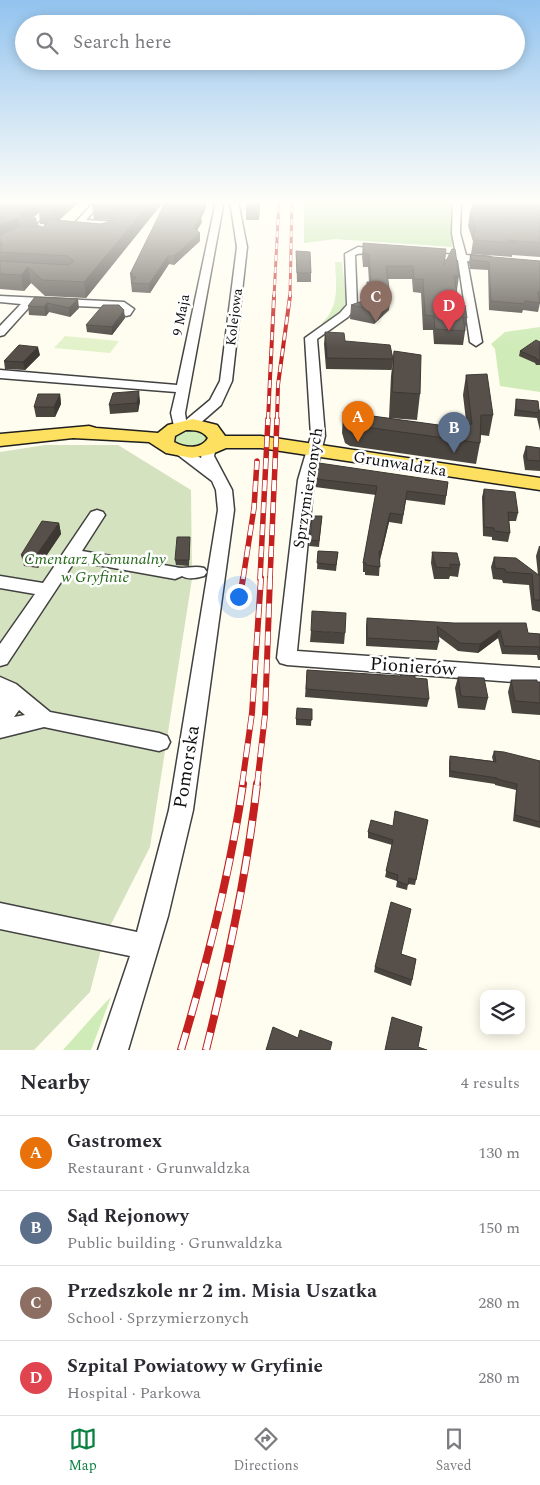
<!DOCTYPE html>
<meta charset="utf-8">
<style>
:root{--surface:#fff;--page:#f7f7f7;--text:#2b2b33;--muted:#7c7c81;--line:#e1e1e2;--accent:#0b8043}
body{margin:0;font-family:Spectral,serif;background:var(--page);color:var(--text)}
.controls{position:absolute;right:15px;bottom:15px;display:grid;overflow:hidden;border-radius:10px;box-shadow:0 2px 12px #0003}
.controls button{width:45px;height:45px;display:grid;place-items:center;padding:0;border:0;border-bottom:1px solid var(--line);background:var(--surface);color:var(--text);font:25px sans-serif}
.you{position:absolute;left:238px;top:596px;width:18px;height:18px;margin:-12px;border:4px solid #fff;border-radius:50%;background:#1a73e8;box-shadow:0 0 0 8px #1a73e833}
.badge{display:grid;place-items:center;width:32px;height:32px;border-radius:50%;background:var(--accent);color:#fff;font-size:16px;font-weight:700}
.pin{position:absolute;translate:-50% -41px;filter:drop-shadow(0 1px 2px #0008)}
.pin::after{content:'';position:absolute;top:26px;width:18px;height:15px;background:inherit;clip-path:polygon(0 0,100% 0,50% 100%)}
.list{margin:0;padding:0;list-style:none}
h2{display:flex;justify-content:space-between;align-items:center;height:65px;margin:0;padding:0 20px;font-size:21px}
h2 small{font-size:16px;font-weight:400;color:var(--muted)}
.list li{display:grid;grid-template-columns:32px 1fr auto;gap:15px;align-items:center;box-sizing:border-box;height:75px;padding:0 20px;border-top:1px solid var(--line)}
.list b{display:block;font-size:19px;white-space:nowrap}
.list p{margin:0;font-size:16px;white-space:nowrap;color:var(--muted)}
.list em{font-size:16px;font-style:normal;color:var(--muted)}
.icon{flex:none;width:28px;height:28px;fill:none;stroke:currentColor;stroke-width:2;stroke-linecap:round;stroke-linejoin:round}
.map{position:relative;flex:none;width:540px;height:1050px;overflow:hidden}
.search{position:absolute;background:var(--surface);box-shadow:0 2px 12px #0003;left:15px;right:15px;top:15px;height:55px;display:flex;align-items:center;gap:12px;box-sizing:border-box;padding:0 18px;border-radius:28px;color:var(--muted);font-size:19px}
.sheet{height:365px;background:var(--surface)}
nav{display:flex;justify-content:space-around;align-items:center;box-sizing:border-box;height:70px;border-top:1px solid var(--line);background:var(--surface);font-size:14px;color:var(--muted)}
nav a{display:grid;justify-items:center;gap:2px}
nav .on{color:var(--accent)}
.map>svg:first-child{display:block}
.green{fill:#cfebb7}
.forest{fill:#b2dd95}
.cemetery{fill:#d5e2bf}
.pitch{fill:#e2f2c9}
.lines{fill:none;stroke-linecap:round;stroke-linejoin:round}
.minor-casing{stroke:#414141;stroke-width:3}
.major-casing{stroke:#1f1f1f;stroke-width:3}
.minor{fill:#fff;fill-rule:evenodd}
.major{fill:#fee060;fill-rule:evenodd}
.rail-far4-casing{stroke:#c4201f;stroke-width:3}
.rail-far3-casing{stroke:#c4201f;stroke-width:4}
.rail-far2-casing{stroke:#c4201f;stroke-width:5.5}
.rail-far1-casing{stroke:#c4201f;stroke-width:6}
.rail-casing{stroke:#c4201f;stroke-width:8}
.rail-far4{stroke:#fff;stroke-width:2;stroke-dasharray:6;stroke-linecap:butt}
.rail-far3{stroke:#fff;stroke-width:2.5;stroke-dasharray:8;stroke-linecap:butt}
.rail-far2{stroke:#fff;stroke-width:4;stroke-dasharray:11;stroke-linecap:butt}
.rail-far1{stroke:#fff;stroke-width:4.5;stroke-dasharray:14;stroke-linecap:butt}
.rail{stroke:#fff;stroke-width:6;stroke-dasharray:18;stroke-linecap:butt}
.wall{fill:#4b4540;fill-rule:evenodd}
.shaded-wall{fill:#3d3834}
.building{fill:#57504a;stroke:#3d3834}
.labels{text-anchor:middle;dominant-baseline:central;stroke-width:5;stroke-linejoin:round;paint-order:stroke}
.far-street-label{font-size:14px;fill:#0e0e0e;stroke:#fff}
.street-label{font-size:16px;fill:#0e0e0e;stroke:#fff}
.park-label{font-size:16px;font-style:italic;fill:#27691b;stroke:#fff}
.near-street-label{font-size:19px;fill:#0e0e0e;stroke:#fff}
</style>
<div class="map">
<svg width="540" height="1050" viewBox="0 0 540 1050">
<rect width="100%" height="100%" fill="#fffdef"/>
<!-- green -->
<path class="green" d="M335 262H342C343 273 348 300 343 310 339 316 330 320 324 324L322 323C340 306 336 285 335 262Z
M540 327V392L500 386 495 349 491 344 505 332Z
M190 429 202 431 208 438 207 440C197 450 187 447 175 444L174 435Z
M111 997 91 1050H63L104 1004Z"/>
<!-- forest -->
<path class="forest" d="M304 201H454L452 247 335 239 304 243Z"/>
<!-- cemetery -->
<path class="cemetery" d="M45 445H118L191 490 192 579 150 847 104 938 90 992 34 1050H0V452Z"/>
<!-- pitch -->
<path class="pitch" d="M65 336 119 341 110 353 54 348Z"/>
<g class="lines">
<!-- minor casing -->
<g class="minor-casing">
<path id="minor" d="M54 201H63L34 225 40 227V231L25 228V224Z
M95 201H103L86 220 118 222 119 224 112 234H106L105 232 109 226 82 225 75 230 71 227Z
M212 201H220L223 206 185 413 186 420 210 400 220 381 237 247 230 201H238L247 247 232 381 221 405 198 425 181 430 174 426 171 413 176 392 0 378V370L177 385 215 206Z
M453 201H461L460 233 466 255 490 257 495 260 490 263 467 261 482 342 476 346 470 342 458 260 423 258 418 255 423 252 456 255 452 233Z
M358 247 383 249 388 252C379 259 365 250 355 255L357 306 348 317 317 339 325 436 314 480 297 651 540 668V684L287 665 280 663 277 658 298 480 311 436 305 338 340 313 347 305 345 254Z
M0 296 124 302 134 309 130 315 126 316 121 313 123 310 121 308 32 304 4 335 0 336V326L21 304 0 302Z
M209 444 214 445 216 448 214 456 232 490 234 510 193 810 168 916 128 1050H98L130 956 0 929V903L137 932 169 810 218 510 216 490 212 481 174 452 176 449 181 448 201 458 204 445Z
M97 510 103 512 105 515 82 551 175 567C184 570 193 565 204 568L207 572 204 576C197 578 188 580 182 576L175 579 75 561 7 664 0 666V644L35 594 0 588V576L43 583 91 512Z
M0 677 16 684 50 712 159 733 167 736 170 742 167 748 159 751 44 727 0 738ZM19 710 25 715 14 717Z"/>
</g>
<!-- major casing -->
<g class="major-casing">
<path id="major" d="M193 419 217 425 225 436H261L540 478V490L261 448H226L212 454 192 458 166 453 149 442 131 441 73 438 0 446V434L89 426 96 428 158 433 168 425ZM186 430C195 430 202 430 208 438 201 450 185 448 174 442L175 436Z"/>
</g>
<!-- minor -->
<use href="#minor" class="minor"/>
<!-- major -->
<use href="#major" class="major"/>
<!-- rail-far4 casing -->
<g class="rail-far4-casing">
<path id="rail-far4" d="M274 297 279 201
M290 297 292 201"/>
</g>
<!-- rail-far3 casing -->
<g class="rail-far3-casing">
<path id="rail-far3" d="M268 420 274 296
M277 420 278 385 290 296"/>
</g>
<!-- rail-far2 casing -->
<g class="rail-far2-casing">
<path id="rail-far2" d="M243 579 254 508 257 461
M260 579 268 419
M270 579 277 419"/>
</g>
<!-- rail-far1 casing -->
<g class="rail-far1-casing">
<path id="rail-far1" d="M239 603 243 578
M242 785 252 713 261 578
M257 785 265 715 270 578"/>
</g>
<!-- rail casing -->
<g class="rail-casing">
<path id="rail" d="M181 1050C207 963 230 874 243 784
M206 1050C228 962 247 874 257 784"/>
</g>
<!-- rail-far4 -->
<use href="#rail-far4" class="rail-far4"/>
<!-- rail-far3 -->
<use href="#rail-far3" class="rail-far3"/>
<!-- rail-far2 -->
<use href="#rail-far2" class="rail-far2"/>
<!-- rail-far1 -->
<use href="#rail-far1" class="rail-far1"/>
<!-- rail -->
<use href="#rail" class="rail"/>
</g>
<!-- wall -->
<path class="wall" d="M0 201H80L59 220 101 224 112 220 94 219 92 205 96 201H164L86 298 45 296 31 283 24 291 0 289ZM39 212 40 224H44V226L43 227H38L36 218H32Z
M260 201 259 220H246V209Z
M540 201V257L512 255V257L471 254 473 241 468 226 470 212 489 204Z
M206 208 201 218 202 222 197 230 200 241 174 265 169 264 150 293 132 292 130 274Z
M363 243 444 265 459 276 457 290H456L459 305 467 318 463 345 434 344 433 330H423L421 293 413 292 412 279H388L390 296 389 310 374 324 350 319 351 305 366 300 367 282H369L368 267H363L362 255Z
M296 251 311 273V282H297Z
M470 255 540 261V303L538 312 523 310 522 313 489 310 488 270 470 269 469 263Z
M35 297 79 308 70 317 49 312 46 316 29 315 28 306Z
M125 318 112 335 87 332 86 325Z
M325 332 345 341 393 359 392 370 326 369 324 344Z
M540 342V365H536L535 363 519 356 520 351Z
M394 351 420 394 417 420 389 418 391 376Z
M40 355 25 370 5 369 4 361Z
M466 375 493 415 489 436 481 435 480 443 476 464 350 446 345 443 342 433 343 412 467 429 463 395Z
M60 394 61 404 55 417H36L34 407Z
M516 399 540 410V431L537 418 514 416Z
M140 401 138 412 110 414 109 405Z
M526 446 540 448V471L525 470 523 456Z
M316 479 448 482 445 505 406 500 402 524 389 522 380 560 379 576 365 575V572H363V563L376 495 315 487Z
M484 489 518 513 516 521H509L510 533 508 542 492 540V537L483 536 482 497Z
M322 516 319 547 309 546 310 540Z
M59 523 61 534 38 568 24 566 21 555Z
M190 542 189 566 176 565 175 560Z
M539 546H540V612L532 610 529 585 503 583 502 580 493 579 491 567 494 557 538 575 536 556Z
M318 551 338 552 336 571 317 569Z
M432 552 460 565 458 577 450 576 449 579H434L431 563Z
M367 618 540 634V660H538L537 655 502 654 498 638 478 653 458 651 438 636 439 642 437 650 366 646V626Z
M311 631 345 633 344 644 310 642Z
M307 670 415 678 429 699 427 707 305 697Z
M458 677 488 698 485 710 458 708 455 688Z
M511 680 540 682V715L512 713 508 692Z
M312 709 311 726 296 725V719Z
M494 751 540 761V828L513 821 516 790 495 785V784L449 777V762L450 756 493 761 492 757Z
M428 820 415 885 408 884 407 890 396 887 397 881 385 877 392 845 368 838V832L393 826Z
M401 954 416 959 411 986 374 972 375 967Z"/>
<!-- shaded-wall -->
<path class="shaded-wall" d="M34 201H53L38 210 39 212 31 218H22L21 211Z
M63 201H80L54 225 52 211Z
M152 201H164L86 298 84 282Z
M206 201V208L201 218 202 222 194 236V228L199 213Z
M260 201V208L259 220V209Z
M18 218 21 233 0 242V225L2 224Z
M200 233V241L174 265V256Z
M168 256 169 264 150 293 149 284Z
M28 267 31 283 24 291 21 275Z
M390 296 389 310 374 324 375 310Z
M78 299 79 308 70 317 69 308Z
M47 303 49 312 46 316 44 307Z
M124 310 125 318 112 335V327Z
M38 347 40 355 25 370 23 362Z
M139 391 140 401 138 412 137 403Z
M60 394 61 404 55 417 54 407Z
M390 513 389 522 380 560 381 551Z
M59 523 61 534 38 568 35 557Z
M500 630 498 638 478 653 480 644Z"/>
<!-- building -->
<path class="building" d="M0 201H34L21 211 22 217 36 218H18L2 224 0 225Z
M48 201H63L52 211 38 210Z
M96 201H152L84 282 42 280 28 267 21 275 0 274V261L68 265 74 261 68 256 0 252V246L3 244 0 243V236L17 227H43L48 223 43 219 101 224 112 221 119 212V210L114 206 92 205Z
M166 201H206L199 213 201 214 194 228 200 233 174 256H168L149 284 131 283 136 277H131L133 274H130Z
M247 201H259V209H246Z
M490 201H540V243L507 240 515 243 473 240 475 228 470 212 475 202 489 204Z
M363 243 446 249 444 265 452 249H455L459 276H454L459 305H465L467 318 463 317 465 331 435 329 434 316 425 315 423 279H414L413 266H386L390 296 375 310 351 305 368 299 367 282H371L369 254H364Z
M296 251 310 252 311 273H297Z
M470 255 540 261V292H538L540 303 525 301 524 304 491 301 489 262 472 260Z
M35 297 78 299 69 308 47 303 44 307 28 306Z
M103 305H119L124 310 112 327 86 325Z
M325 332 344 333 345 341 390 345 393 359 327 358Z
M536 340 540 342V360H537L536 358 520 351Z
M19 345 38 347 23 362 4 361Z
M394 351 421 355 420 394 392 392Z
M487 374 493 415H481L480 443 351 425 346 423 343 412 468 429V424H472L466 375Z
M139 391 137 403 109 405 113 393Z
M38 394H60L54 407H34Z
M516 399 538 401 539 410 538 413 516 410Z
M526 446 540 448V461L527 460Z
M319 463 448 482 446 496 407 491 403 515 390 513 381 551H379L380 567 366 565V563H363L377 486 316 479Z
M484 489 515 492 518 513 508 512 510 533 494 531V528L484 527Z
M312 516H322L319 541 310 540Z
M42 521 59 523 35 557 21 555Z
M177 537H190L189 560H175Z
M318 551 338 552 336 565 317 563Z
M432 552 457 553 460 565 450 564 451 568 436 567Z
M494 557 516 558 540 576V600H534L532 574 506 572 505 569 495 568Z
M312 611 346 613 345 633 311 631Z
M367 618 454 623H526L528 633 540 634V652V647L504 646 500 630 480 644 460 643 437 626 439 642 367 638Z
M307 670 401 676 400 675 415 676V678L427 679 429 699 306 689Z
M458 677 484 678 488 698 461 696Z
M511 680H537V682H540V703L515 701Z
M297 708 312 709V720L296 719Z
M494 751 504 752 540 761V822L515 815 517 784 497 779V778L450 771V756L496 762Z
M395 811 428 820 416 880 409 878 408 885 397 881 398 875 386 871 393 840 368 832 371 820 393 826Z
M391 902 411 909 401 954 416 959 412 980 375 967Z
M392 1017 422 1027 418 1047 427 1050H385Z
M273 1027 298 1038 300 1030 332 1042 330 1050H266Z"/>
<!-- sky -->
<linearGradient id="sky" x2="0" y2="1"><stop stop-color="#92c3ef"/><stop offset="0.58" stop-color="#fffef8"/><stop offset="1" stop-color="#fffef8" stop-opacity="0"/></linearGradient>
<rect width="540" height="348" fill="url(#sky)"/>
<g class="labels">
<!-- far-street labels -->
<g class="far-street-label">
<text transform="translate(181 315) rotate(-80)">9 Maja</text>
<text transform="translate(234 317) rotate(-83)">Kolejowa</text>
</g>
<!-- street labels -->
<g class="street-label">
<text transform="translate(400 464) rotate(9)">Grunwaldzka</text>
<text transform="translate(308 488) rotate(-81)">Sprzymierzonych</text>
</g>
<!-- park labels -->
<g class="park-label">
<text x="95" y="559">Cmentarz Komunalny<tspan x="95" dy="18">w Gryfinie</tspan></text>
</g>
<!-- near-street labels -->
<g class="near-street-label">
<text transform="translate(413 667) rotate(4)">Pionierów</text>
<text transform="translate(187 767) rotate(-81)">Pomorska</text>
</g>
</g>
</svg>
<div class="controls">
<button><svg class="icon" aria-label="layers" viewBox="0 0 24 24"><path d="M12 4l9 5-9 5-9-5zM3 14l9 5 9-5"/></svg></button>
</div>
<div class="you"></div>
<div class="pin badge" style="left:358px;top:442px;background:#e8710a">A</div>
<div class="pin badge" style="left:454px;top:453px;background:#5c6f8a">B</div>
<div class="pin badge" style="left:376px;top:322px;background:#8d6e63">C</div>
<div class="pin badge" style="left:449px;top:331px;background:#e0444e">D</div>
<div class="search"><svg class="icon" aria-label="search" viewBox="0 0 24 24"><circle cx="10" cy="10" r="6"/><path d="M15 15l6 6"/></svg>Search here</div>
</div>
<section class="sheet">
<h2>Nearby<small>4 results</small></h2>
<ul class="list">
<li><span class="badge" style="background:#e8710a">A</span><div><b>Gastromex</b><p>Restaurant · Grunwaldzka</p></div><em>130 m</em></li>
<li><span class="badge" style="background:#5c6f8a">B</span><div><b>Sąd Rejonowy</b><p>Public building · Grunwaldzka</p></div><em>150 m</em></li>
<li><span class="badge" style="background:#8d6e63">C</span><div><b>Przedszkole nr 2 im. Misia Uszatka</b><p>School · Sprzymierzonych</p></div><em>280 m</em></li>
<li><span class="badge" style="background:#e0444e">D</span><div><b>Szpital Powiatowy w Gryfinie</b><p>Hospital · Parkowa</p></div><em>280 m</em></li>
</ul>
</section>
<nav>
<a class="on"><svg class="icon" aria-label="map" viewBox="0 0 24 24"><path d="M3 6l6-2 6 2 6-2v14l-6 2-6-2-6 2zM9 4v14M15 6v14"/></svg>Map</a>
<a><svg class="icon" aria-label="directions" viewBox="0 0 24 24"><path d="M12 3l9 9-9 9-9-9zM9 14v-3h6M13 9l2 2-2 2"/></svg>Directions</a>
<a><svg class="icon" aria-label="saved" viewBox="0 0 24 24"><path d="M7 4h10v16l-5-4-5 4z"/></svg>Saved</a>
</nav>
